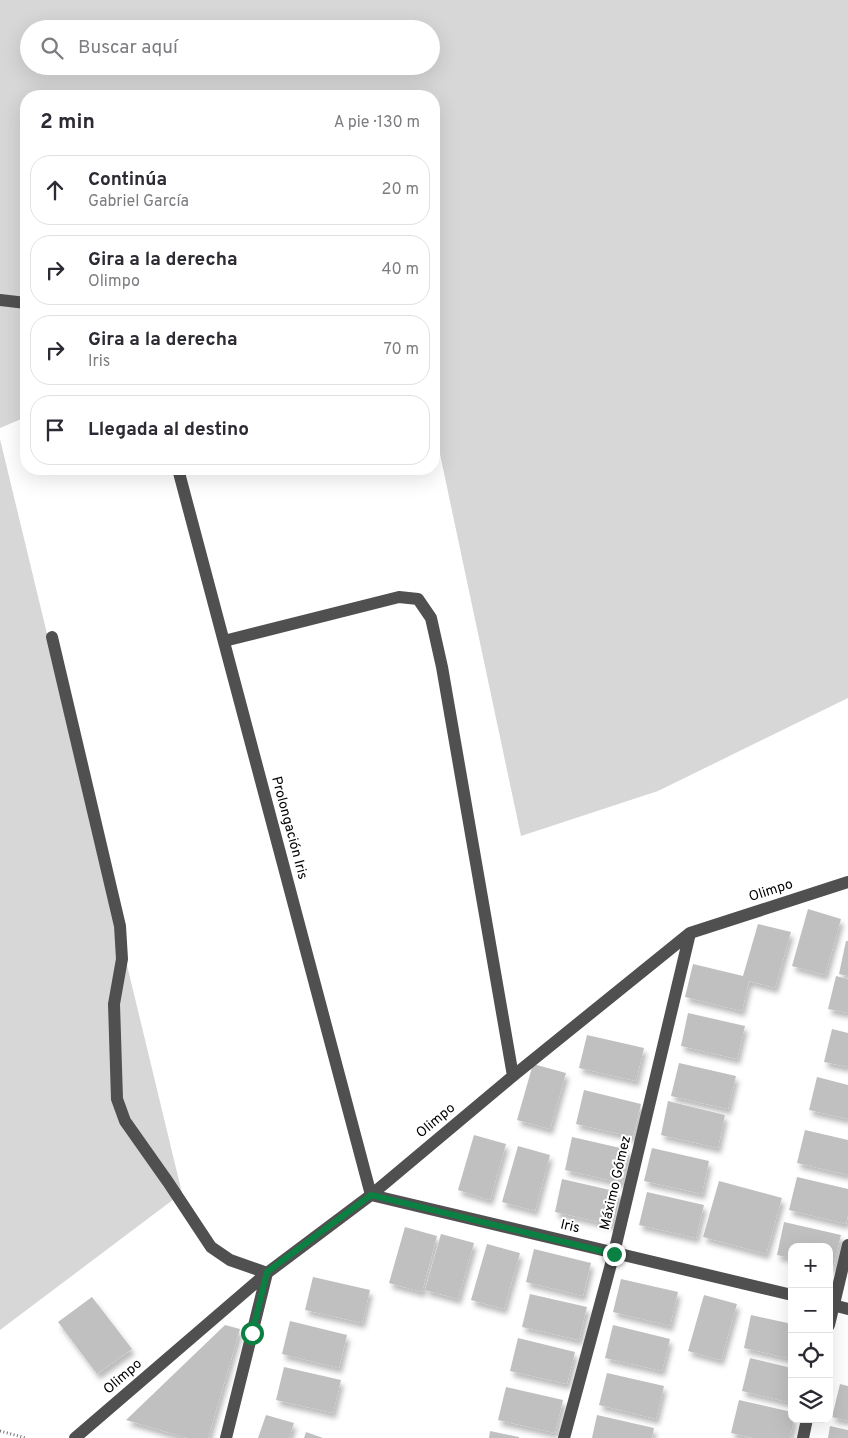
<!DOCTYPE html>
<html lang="es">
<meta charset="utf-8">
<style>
:root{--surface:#fff;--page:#f7f7f7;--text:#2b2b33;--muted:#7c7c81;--line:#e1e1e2}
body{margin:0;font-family:Overpass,sans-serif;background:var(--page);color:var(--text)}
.controls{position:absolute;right:15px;bottom:15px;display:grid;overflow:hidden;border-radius:10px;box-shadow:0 5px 20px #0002}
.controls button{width:45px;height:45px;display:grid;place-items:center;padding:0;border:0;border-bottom:1px solid var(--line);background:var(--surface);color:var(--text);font:25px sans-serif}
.stop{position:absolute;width:15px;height:15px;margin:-11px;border:4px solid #0b8043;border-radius:50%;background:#fff}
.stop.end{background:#0b8043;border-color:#fff;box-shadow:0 1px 5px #0008}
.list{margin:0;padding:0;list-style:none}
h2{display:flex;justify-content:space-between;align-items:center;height:65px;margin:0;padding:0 20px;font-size:21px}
h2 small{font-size:16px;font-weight:400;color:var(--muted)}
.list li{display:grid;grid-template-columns:32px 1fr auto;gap:15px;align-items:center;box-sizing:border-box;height:70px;margin:0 10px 10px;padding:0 10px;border:1px solid var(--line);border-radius:20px}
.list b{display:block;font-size:19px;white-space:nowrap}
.list p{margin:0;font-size:16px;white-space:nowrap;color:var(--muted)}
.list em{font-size:16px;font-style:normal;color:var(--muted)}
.icon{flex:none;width:28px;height:28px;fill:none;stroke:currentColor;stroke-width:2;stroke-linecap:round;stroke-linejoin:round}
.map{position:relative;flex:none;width:848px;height:1438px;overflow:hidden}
.search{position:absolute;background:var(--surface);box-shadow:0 5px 20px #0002;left:20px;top:20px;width:420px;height:55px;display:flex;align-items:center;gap:12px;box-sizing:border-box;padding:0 18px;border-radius:28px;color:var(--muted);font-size:19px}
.panel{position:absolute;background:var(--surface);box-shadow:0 5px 20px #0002;left:20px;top:90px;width:420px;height:385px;border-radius:20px}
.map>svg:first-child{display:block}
.green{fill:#d7d7d7;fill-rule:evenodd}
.building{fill:#c0c0c0;filter:url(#shadow)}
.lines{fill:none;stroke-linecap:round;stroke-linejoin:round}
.path{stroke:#727272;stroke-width:3;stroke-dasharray:1 2.5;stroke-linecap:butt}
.minor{stroke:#505050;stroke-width:12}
.route{stroke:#0b8043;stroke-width:6}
.labels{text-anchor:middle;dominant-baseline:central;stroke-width:4;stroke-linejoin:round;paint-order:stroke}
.street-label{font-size:14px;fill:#000;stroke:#fff}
</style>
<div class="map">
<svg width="848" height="1438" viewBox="0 0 848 1438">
<defs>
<filter id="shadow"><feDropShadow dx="3" dy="5.5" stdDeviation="2.5" flood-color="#0004"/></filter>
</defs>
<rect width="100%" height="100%" fill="#fff"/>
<!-- green -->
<path class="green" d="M0 0H848V698L658 791 521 836 434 426V96H26V417L0 428ZM29 29H431V66H29Z
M0 439 182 1193 0 1330Z"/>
<!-- building -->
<path class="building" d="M808 909 841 919 825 975 792 966Z
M758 924 791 932 775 988 749 981 742 1011 685 997 693 964 743 976Z
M846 941H848V976L839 974Z
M836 976 848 979V1013L828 1009Z
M688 1013 745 1026 737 1059 681 1046Z
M832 1029 848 1033V1067L824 1062Z
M587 1035 644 1048 636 1081 579 1068Z
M679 1063 736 1076 728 1109 671 1096Z
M533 1064 566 1073 550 1129 517 1120Z
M817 1077 848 1085V1119L809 1110Z
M584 1090 641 1104 633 1137 576 1124Z
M668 1101 725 1115 718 1148 661 1135Z
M805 1130 848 1140V1175L797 1163Z
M474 1135 506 1144 490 1200 458 1190Z
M572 1137 629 1150 622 1183 565 1170Z
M518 1146 550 1155 535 1211 502 1202Z
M652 1148 709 1161 702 1194 644 1181Z
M797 1177 848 1189V1215L846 1224 789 1210Z
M562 1179 619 1192 612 1225 555 1212Z
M719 1181 782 1198 766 1254 703 1237Z
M647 1192 704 1205 696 1238 639 1225Z
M784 1222 841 1235 833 1268 829 1267V1247H792V1258L777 1255Z
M405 1227 437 1236 422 1292 389 1283Z
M441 1234 474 1243 458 1299 425 1290Z
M487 1244 520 1253 504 1309 471 1300Z
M534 1249 591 1263 583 1296 526 1282Z
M313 1277 370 1290 362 1323 305 1310Z
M621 1279 678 1292 670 1326 613 1312Z
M530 1294 587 1307 579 1340 522 1327Z
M704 1295 737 1304 721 1360 688 1351Z
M92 1297 132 1349 97 1374 58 1322Z
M751 1315 792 1324V1359L744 1348Z
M290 1321 347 1335 339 1368 282 1354Z
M225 1325 240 1329 208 1438H187L126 1420Z
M613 1325 670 1339 662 1371 605 1358Z
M518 1338 575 1352 567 1384 510 1371Z
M750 1358 792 1368V1403L742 1391Z
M284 1367 341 1380 333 1413 276 1400Z
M607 1373 664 1386 656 1419 599 1405Z
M840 1384 848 1386V1421L832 1417Z
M506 1387 563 1400 555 1433 498 1420Z
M739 1400 792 1412V1419H794L790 1438H753L731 1433Z
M266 1415 294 1423 289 1438H258Z
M597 1415 654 1428 652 1438H592Z
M830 1426 848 1430V1438H828Z
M490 1431 519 1437V1438H489Z
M306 1432 323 1438H304Z"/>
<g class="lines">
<!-- path -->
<path class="path" d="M0 1431 26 1438"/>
<!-- minor -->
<path class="minor" d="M0 300 26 303
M178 469 371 1195 792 1295
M52 637 120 926 122 959 114 1004 117 1099 125 1121 168 1182 211 1247 230 1260 267 1273 226 1438
M224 641 399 597 418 599 431 618 442 667 513 1076
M829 1304 848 1309
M829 1325 848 1245
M75 1438 267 1273 371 1195 513 1076 690 933 848 882
M564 1438 614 1253 690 933
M803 1438 807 1419"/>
</g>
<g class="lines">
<!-- route -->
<path class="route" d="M252 1333 267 1272 371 1195 614 1254"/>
</g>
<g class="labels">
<!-- street labels -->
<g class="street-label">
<text transform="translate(289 828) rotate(75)">Prolongación Iris</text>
<text transform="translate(771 891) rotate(-18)">Olimpo</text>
<text transform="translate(436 1121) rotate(-40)">Olimpo</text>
<text transform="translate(616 1183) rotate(-77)">Máximo Gómez</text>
<text transform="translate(570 1227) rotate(13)">Iris</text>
<text transform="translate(123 1377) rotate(-41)">Olimpo</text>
</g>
</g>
</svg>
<div class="controls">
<button>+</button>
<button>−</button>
<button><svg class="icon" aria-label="locate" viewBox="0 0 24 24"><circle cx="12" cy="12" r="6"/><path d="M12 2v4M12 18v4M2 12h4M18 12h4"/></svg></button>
<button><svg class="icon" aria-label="layers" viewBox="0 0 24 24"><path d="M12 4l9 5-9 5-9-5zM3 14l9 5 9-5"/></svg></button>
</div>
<div class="stop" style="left:252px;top:1333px"></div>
<div class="stop end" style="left:614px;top:1254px"></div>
<div class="search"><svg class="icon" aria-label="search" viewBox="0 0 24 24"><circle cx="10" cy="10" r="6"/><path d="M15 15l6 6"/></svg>Buscar aquí</div>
<section class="panel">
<h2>2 min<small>A pie · 130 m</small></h2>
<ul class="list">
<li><svg class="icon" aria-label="ahead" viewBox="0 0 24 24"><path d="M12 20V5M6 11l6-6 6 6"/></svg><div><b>Continúa</b><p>Gabriel García</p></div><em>20 m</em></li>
<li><svg class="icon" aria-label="right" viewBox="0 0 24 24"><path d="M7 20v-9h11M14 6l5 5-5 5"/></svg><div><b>Gira a la derecha</b><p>Olimpo</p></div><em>40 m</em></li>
<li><svg class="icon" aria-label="right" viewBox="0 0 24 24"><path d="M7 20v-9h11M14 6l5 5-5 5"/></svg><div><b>Gira a la derecha</b><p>Iris</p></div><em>70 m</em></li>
<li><svg class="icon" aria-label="arrive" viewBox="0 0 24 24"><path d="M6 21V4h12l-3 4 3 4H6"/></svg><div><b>Llegada al destino</b></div></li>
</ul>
</section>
</div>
